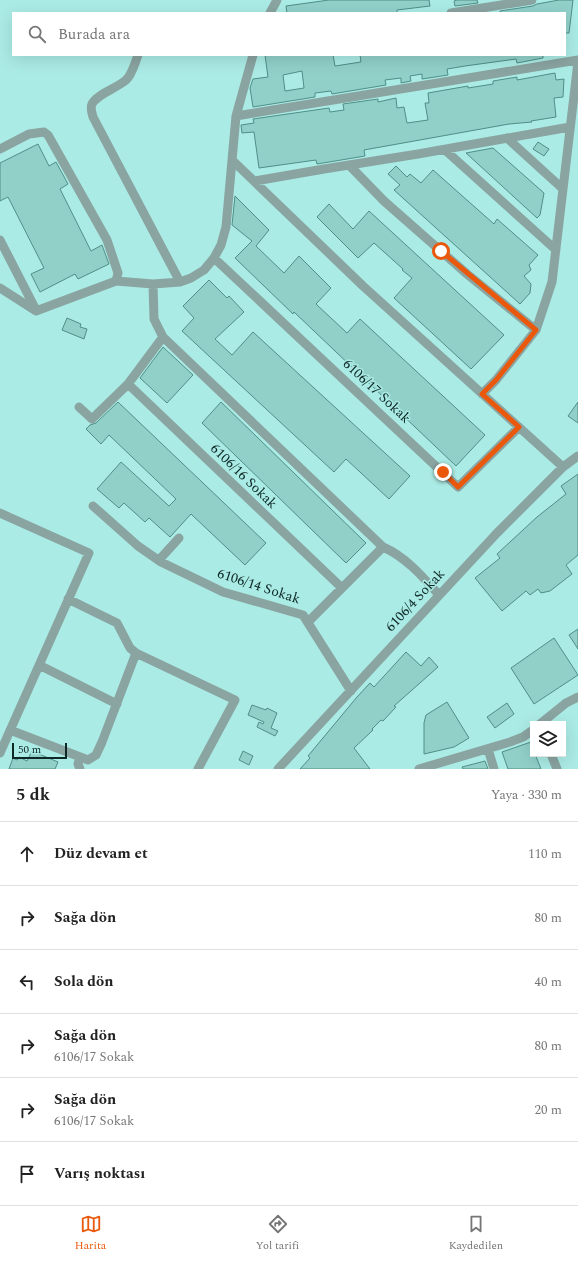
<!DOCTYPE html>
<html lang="tr">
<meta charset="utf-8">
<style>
:root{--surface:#fff;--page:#f6f6f6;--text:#222;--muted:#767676;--line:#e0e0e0;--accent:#ea580c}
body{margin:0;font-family:Spectral,serif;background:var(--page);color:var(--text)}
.controls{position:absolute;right:12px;bottom:12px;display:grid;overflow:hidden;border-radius:0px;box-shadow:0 4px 16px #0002}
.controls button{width:36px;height:36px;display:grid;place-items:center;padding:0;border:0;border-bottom:1px solid var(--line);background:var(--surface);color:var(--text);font:20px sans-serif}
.scale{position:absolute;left:12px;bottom:10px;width:55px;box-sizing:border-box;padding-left:4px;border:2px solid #0e2825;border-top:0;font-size:11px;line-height:14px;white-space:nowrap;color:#0e2825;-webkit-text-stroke:3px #abebe5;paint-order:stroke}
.stop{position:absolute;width:12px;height:12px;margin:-9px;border:3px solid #ea580c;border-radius:50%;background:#fff}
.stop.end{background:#ea580c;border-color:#fff;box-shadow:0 1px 4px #0008}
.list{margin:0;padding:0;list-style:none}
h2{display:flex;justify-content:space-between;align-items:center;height:52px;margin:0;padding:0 16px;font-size:17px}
h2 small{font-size:13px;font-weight:400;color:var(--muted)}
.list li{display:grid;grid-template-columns:26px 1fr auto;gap:12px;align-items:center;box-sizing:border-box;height:64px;padding:0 16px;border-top:1px solid var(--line)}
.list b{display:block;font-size:15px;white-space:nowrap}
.list p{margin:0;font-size:13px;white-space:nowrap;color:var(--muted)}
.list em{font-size:13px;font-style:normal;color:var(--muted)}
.icon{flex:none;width:22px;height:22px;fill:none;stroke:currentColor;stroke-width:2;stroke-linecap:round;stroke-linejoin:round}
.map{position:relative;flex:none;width:578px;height:769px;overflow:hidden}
.search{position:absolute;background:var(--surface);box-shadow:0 4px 16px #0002;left:12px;right:12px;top:12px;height:44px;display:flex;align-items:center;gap:10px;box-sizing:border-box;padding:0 14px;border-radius:0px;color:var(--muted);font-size:15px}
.sheet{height:436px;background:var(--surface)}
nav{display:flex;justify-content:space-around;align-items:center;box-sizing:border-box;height:56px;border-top:1px solid var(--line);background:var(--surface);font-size:11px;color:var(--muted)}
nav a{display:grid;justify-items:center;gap:2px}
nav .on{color:var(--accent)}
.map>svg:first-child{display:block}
.building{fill:#91d0c9;stroke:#508e88;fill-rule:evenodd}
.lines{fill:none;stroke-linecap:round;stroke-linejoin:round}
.minor{stroke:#8aa4a1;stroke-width:9}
.route{stroke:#ea580c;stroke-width:5}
.labels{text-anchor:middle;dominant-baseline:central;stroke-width:3;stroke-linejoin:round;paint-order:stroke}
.street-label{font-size:14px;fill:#0e2825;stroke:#abebe5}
</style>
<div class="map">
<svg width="578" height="769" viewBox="0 0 578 769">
<rect width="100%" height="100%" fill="#abebe5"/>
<!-- building -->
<path class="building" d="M329 0H429L430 6 397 10V13H287L286 6Z
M457 0H477L478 3 455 6 454 1Z
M559 0H573L569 33H565V13H500V11L533 6 537 4Z
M265 55H333L335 66 361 62 360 55H543V58L517 63 516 59 465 66 447 69 448 75 422 79V74L410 76 411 81 401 83V78L385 80 386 85 332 94 331 91 315 93V97L253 107 250 88 253 79 268 77ZM302 71 304 88 285 91 283 75Z
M555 73 556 80 564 79 563 97 554 98 556 117 531 121 532 122 509 124 364 150 365 156 317 164 316 160 259 168 254 132 242 133 241 125 254 123 253 119 329 108 330 112 344 110 343 104 378 99V102L396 98 397 108 404 107 407 123 428 120 425 103H429L428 93 468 86V88L493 84V81L517 77V80Z
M538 142 549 149 544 156 533 149Z
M38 144 49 166 56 162 68 184 60 189 91 251 102 245 109 264 78 279 75 274 40 292 31 274 44 268 8 197 0 201V163Z
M493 148 544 193 540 215 537 218 466 153Z
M396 166 407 177 410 174 421 183 433 170 494 224 497 219 538 255 529 265 531 270 524 276 531 284 530 293 520 304 394 190 400 185 388 174Z
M235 196 269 230 256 246 284 273 299 256 331 288 316 304 347 333 360 319 485 435 456 466 294 312 293 314 235 258 252 241 232 225Z
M329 204 353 229 369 211 504 335 471 369 394 298 412 278 402 270 403 269 374 243 358 258 317 217Z
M209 280 227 298 229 296 244 312 215 339 232 355 253 332 410 476 389 499 346 459 334 472 182 331 194 318 183 306Z
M67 318 81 324 80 327 87 329 84 339 62 330Z
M163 347 193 375 167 403 140 378Z
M118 402 266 543 245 565 191 514 170 537 149 518 145 522 124 503 119 508 97 489 121 462 169 506 176 499 109 435 101 444 86 429 90 425 96 423Z
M221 402 366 543 346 563 202 423Z
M578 402V423L568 416Z
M578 474V555L566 565 572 574 550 591 541 593 538 589 530 595 526 591 502 611 475 578 500 558 497 554 537 517 566 494 561 486Z
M578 629V649L569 635Z
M554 638 578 675 534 704 511 668Z
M406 652 421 666 429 657 438 667 394 706 396 707 383 721 381 720 372 729 373 730 354 748 370 769H300L310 758 308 756 357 697 370 683 374 687Z
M447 702 469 738 454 747 424 754V723L426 715Z
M507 703 514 714 495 728 487 717Z
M252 705 266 710 267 708 277 713 271 728 278 731 275 736 257 727 259 722 263 724 264 722 248 715Z
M531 742 533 748V754H535L541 769H508L502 752Z
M32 751 58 762 55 769H9L13 758 17 760 19 757 27 761Z
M243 751 253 756 249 765 239 760Z
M485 761 488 769H463L462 767Z"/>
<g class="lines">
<!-- minor -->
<path class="minor" d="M270 13 277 0
M451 13 532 0
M138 55C135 63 132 75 126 80 117 88 97 94 92 104 90 108 92 113 93 117L180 282
M236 116 578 60
M507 138 563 189
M0 149 29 134 44 132 48 135 107 240 118 273 116 281 36 311 0 288
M445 150 556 250
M232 160 363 286 563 467
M349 165 384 201 467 274 536 330
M255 181 324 169 418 154 570 127
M0 240 36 310
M214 258 458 487 519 427
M116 281 153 284 180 282 191 278 204 270 214 258 221 245 226 227 236 116 253 55
M153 284 154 319 163 337 383 547 308 622
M128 384 342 588
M482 394 496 380 536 330 552 282 578 62
M79 407 92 419 128 384 163 337
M93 506 138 546 161 562 223 592 303 615 351 691
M0 513 89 553 0 753
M383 547C406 557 423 577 439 595
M159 560 179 538
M68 599 117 623 130 648 136 653 235 700 198 769
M39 665 117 704
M540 724 566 703 578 697
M10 730 88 760 96 755 102 742 136 653
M488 749 494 769
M551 754 557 769
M80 757 78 764 80 769
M278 769 497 533 563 467 578 456
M419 769 510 742 523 737 533 730"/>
</g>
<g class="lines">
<!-- route -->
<path class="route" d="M441 251 536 330 496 380 482 394 519 427 458 487 443 472"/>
</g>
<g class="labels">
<!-- street labels -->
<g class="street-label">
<text transform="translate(377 391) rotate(43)">6106/17 Sokak</text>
<text transform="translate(244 476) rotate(44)">6106/16 Sokak</text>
<text transform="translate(259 586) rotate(18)">6106/14 Sokak</text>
<text transform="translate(415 600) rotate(-47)">6106/4 Sokak</text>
</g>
</g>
</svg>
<div class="controls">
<button><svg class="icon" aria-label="layers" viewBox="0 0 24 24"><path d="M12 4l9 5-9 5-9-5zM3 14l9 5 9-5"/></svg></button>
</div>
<div class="scale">50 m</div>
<div class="stop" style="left:441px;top:251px"></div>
<div class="stop end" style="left:443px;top:472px"></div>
<div class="search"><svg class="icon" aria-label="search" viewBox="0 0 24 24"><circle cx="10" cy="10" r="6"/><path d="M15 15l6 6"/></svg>Burada ara</div>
</div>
<section class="sheet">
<h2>5 dk<small>Yaya · 330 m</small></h2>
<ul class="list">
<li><svg class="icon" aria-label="ahead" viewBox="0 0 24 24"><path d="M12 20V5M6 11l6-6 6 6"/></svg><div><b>Düz devam et</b></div><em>110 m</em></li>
<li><svg class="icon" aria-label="right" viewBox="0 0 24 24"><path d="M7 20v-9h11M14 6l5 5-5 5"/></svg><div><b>Sağa dön</b></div><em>80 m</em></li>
<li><svg class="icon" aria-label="left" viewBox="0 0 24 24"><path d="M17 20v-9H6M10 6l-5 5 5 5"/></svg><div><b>Sola dön</b></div><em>40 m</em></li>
<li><svg class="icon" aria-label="right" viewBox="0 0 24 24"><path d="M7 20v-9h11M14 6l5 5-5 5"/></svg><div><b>Sağa dön</b><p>6106/17 Sokak</p></div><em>80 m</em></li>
<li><svg class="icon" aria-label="right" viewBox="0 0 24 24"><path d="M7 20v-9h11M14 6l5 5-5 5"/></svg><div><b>Sağa dön</b><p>6106/17 Sokak</p></div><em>20 m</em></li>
<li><svg class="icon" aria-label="arrive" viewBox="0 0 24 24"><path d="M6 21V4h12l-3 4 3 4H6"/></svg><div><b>Varış noktası</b></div></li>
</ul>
</section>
<nav>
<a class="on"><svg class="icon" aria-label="map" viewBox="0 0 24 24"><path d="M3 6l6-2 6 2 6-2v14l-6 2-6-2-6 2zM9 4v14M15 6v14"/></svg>Harita</a>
<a><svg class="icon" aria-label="directions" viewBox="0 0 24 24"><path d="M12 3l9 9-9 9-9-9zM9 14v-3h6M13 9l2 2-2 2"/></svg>Yol tarifi</a>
<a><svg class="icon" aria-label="saved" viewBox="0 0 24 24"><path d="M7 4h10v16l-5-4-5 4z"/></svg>Kaydedilen</a>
</nav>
